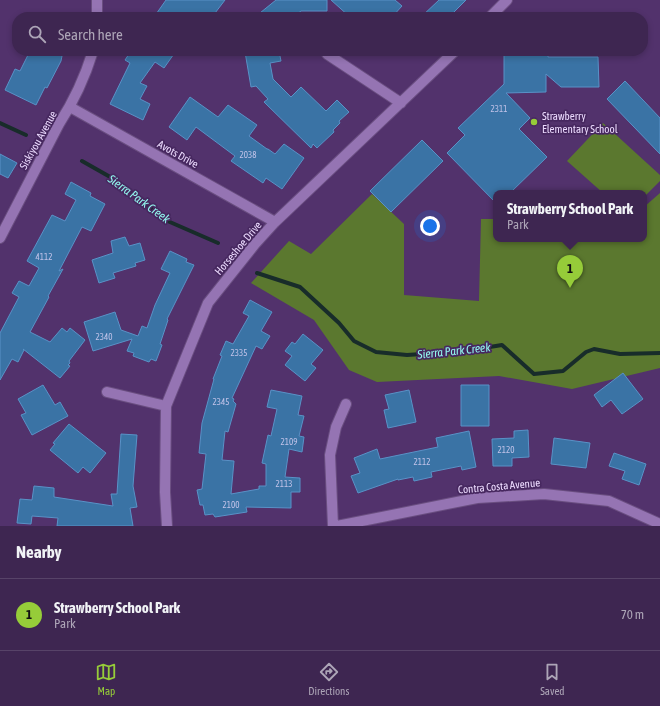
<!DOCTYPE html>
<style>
:root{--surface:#3e2651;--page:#452e58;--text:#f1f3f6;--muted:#ada5b7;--line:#574368;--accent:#96cc39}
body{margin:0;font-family:"Asap Condensed",sans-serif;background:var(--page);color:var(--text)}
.you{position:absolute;left:430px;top:226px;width:14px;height:14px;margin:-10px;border:3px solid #fff;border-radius:50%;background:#1a73e8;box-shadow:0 0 0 6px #1a73e833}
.badge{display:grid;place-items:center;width:26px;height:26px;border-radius:50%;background:var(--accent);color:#111;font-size:13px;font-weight:700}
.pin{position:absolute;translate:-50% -33px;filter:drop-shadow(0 1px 2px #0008)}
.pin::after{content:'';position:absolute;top:21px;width:14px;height:12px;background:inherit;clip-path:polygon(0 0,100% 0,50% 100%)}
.popup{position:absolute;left:493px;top:190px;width:154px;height:52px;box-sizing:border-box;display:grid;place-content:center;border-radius:8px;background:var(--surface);filter:drop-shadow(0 1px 3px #0005);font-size:13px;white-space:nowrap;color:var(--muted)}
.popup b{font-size:15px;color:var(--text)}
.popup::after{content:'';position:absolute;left:50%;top:100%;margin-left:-8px;border:8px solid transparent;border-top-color:var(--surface)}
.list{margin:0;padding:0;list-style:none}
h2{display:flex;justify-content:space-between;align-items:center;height:52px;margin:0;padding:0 16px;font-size:17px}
h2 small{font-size:13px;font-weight:400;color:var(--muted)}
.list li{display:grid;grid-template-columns:26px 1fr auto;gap:12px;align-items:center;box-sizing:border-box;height:72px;padding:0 16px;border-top:1px solid var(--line)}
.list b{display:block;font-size:15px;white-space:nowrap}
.list p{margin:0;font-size:13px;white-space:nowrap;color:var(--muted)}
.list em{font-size:13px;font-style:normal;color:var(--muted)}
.icon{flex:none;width:22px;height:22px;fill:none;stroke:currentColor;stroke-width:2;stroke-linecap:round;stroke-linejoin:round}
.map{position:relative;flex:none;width:660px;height:526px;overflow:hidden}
.search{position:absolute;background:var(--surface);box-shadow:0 2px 6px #0003;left:12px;right:12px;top:12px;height:44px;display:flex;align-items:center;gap:10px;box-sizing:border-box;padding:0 14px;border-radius:16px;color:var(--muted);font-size:15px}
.sheet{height:124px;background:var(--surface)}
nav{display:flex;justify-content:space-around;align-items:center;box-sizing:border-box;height:56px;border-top:1px solid var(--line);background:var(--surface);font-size:11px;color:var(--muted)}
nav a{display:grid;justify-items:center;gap:2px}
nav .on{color:var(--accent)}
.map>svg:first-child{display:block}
.green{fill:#5b782f}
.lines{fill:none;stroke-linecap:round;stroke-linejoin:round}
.stream{stroke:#182c2a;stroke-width:4}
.building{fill:#3a73a5;stroke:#5992c7}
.street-casing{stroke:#6a4e80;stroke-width:12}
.street{stroke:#9574b3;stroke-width:10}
.poi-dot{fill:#96cc39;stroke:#472860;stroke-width:1.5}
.labels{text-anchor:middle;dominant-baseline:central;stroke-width:3.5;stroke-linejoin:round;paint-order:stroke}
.number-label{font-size:9px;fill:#c0c2e8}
.poi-label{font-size:11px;fill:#eddcff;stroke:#472860;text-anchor:start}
.street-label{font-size:11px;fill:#eddcff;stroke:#472860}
.water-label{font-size:12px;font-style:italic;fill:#93f9ef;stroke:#472860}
</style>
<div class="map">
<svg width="660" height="526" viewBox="0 0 660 526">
<rect width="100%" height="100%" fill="#52326c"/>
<!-- green -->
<path class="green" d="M603 123 660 175V181L644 197V193H603L567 161Z
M660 193V368L572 389 499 376 377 382 349 370 314 320 251 283 289 241 311 254 372 194 404 224V295L479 301 481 219H496V239H644V207Z"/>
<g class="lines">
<!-- stream -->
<path class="stream" d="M0 123 26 135
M82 161 112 178 143 201 163 219 218 243
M257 273 300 287 339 323 354 341 376 352 407 355 465 351 502 345 534 374 563 371 586 352 594 349 620 354 660 353"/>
</g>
<!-- building -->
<path class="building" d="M166 0H225L212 17H154Z
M276 0H327V11H301L293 17H255Z
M331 0H395L402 6 392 17H350Z
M439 0H466L449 17H421Z
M30 51H63L61 61 47 88 45 87 36 105 5 90 15 69 20 71Z
M131 51H176L164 68 155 62 140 83 147 86 140 99 150 104 143 120 110 104 130 63 125 60Z
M254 51H279L281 61 270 63 273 79 291 97 301 87 326 111 337 100 349 112 339 121 340 123 333 130 334 132 317 148 313 144 311 148 264 102 268 99 256 86 251 87 245 52Z
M504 51H548V57H598L599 87H561L546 74V92L506 93 530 118 519 129 547 157 510 193H496V203L447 153 465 135 458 128 504 84Z
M625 81 660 118V154L607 99Z
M190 97 218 117 228 105 257 125 249 136 267 149H268L275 154 284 144 304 158 282 189 266 178 263 183 231 161 235 156 196 127 187 140 169 127Z
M422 140 443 161 391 212 370 191Z
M0 154 17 163 8 178 0 174Z
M71 182 91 193 90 196 105 204 91 231 82 227 59 271 63 269 48 296 49 297 30 332 50 342 62 328 67 332 70 328 85 340 69 361 70 363 68 365 70 366 60 378 23 349 24 350 18 362 12 359 0 380V333L19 297 12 293 19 281 29 286 39 268 27 261 52 215 65 221 76 200 65 194Z
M125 237 129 246 140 243 145 260 135 263 136 266 113 273 115 278 99 283 92 260 113 253 111 241Z
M170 251 187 259 186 262 194 265 167 319 168 320 160 344 162 345 156 361 151 359 149 362 133 356 134 353 127 351 132 339 93 351 84 322 115 312 121 330 138 336 142 326 147 328 155 305 170 273 161 269Z
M250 300 272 312 261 331 270 336 262 349 256 346 232 398 234 399 233 401 236 404 228 432 225 431 222 460 234 461 231 494 259 489V486H266V464L262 463 268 435 271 436 277 409 267 407 271 390 302 396 298 415 304 416 299 436 304 437 302 452 289 449 285 477 300 478V492H291V508L246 507 247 512 215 517 213 514 205 515 203 505H200L197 490 202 489 206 454 199 453 202 423 214 379H213L222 356 220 355 226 341 233 344 249 316 243 313Z
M303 334 323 350 311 364 316 368 305 381 285 365 292 356 285 351 292 342 295 344Z
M623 373 643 399 622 414 611 400 602 407 594 395Z
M43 385 55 405 60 402 68 416 32 435 21 415 26 413 18 399Z
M461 385H489V426H461Z
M409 390 416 422 388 428 384 410 389 409 385 395Z
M69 424 106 453 90 473 83 467 78 473 50 450 55 444 53 443Z
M528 430 529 457 512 458V466H493L492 439 514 438V431Z
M469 431 476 467 462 470 461 466 431 472 432 477 414 481 413 477 398 480V479L358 493 351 476 360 473 354 458 377 449 380 459 438 447 436 438Z
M121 434 137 435 133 486 137 507 130 508 133 526H57L58 518 32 516 31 524 17 523 20 499 32 500 34 486 54 488V497L113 506 111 494H117Z
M554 438 590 443 586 468 551 464Z
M614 453 646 464 639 485 622 479 625 471 609 466Z"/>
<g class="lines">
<!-- street casing -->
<g class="street-casing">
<path id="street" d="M97 17V0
M490 17 507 0
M327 54 401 103
M70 107 275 222
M0 238 59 124C74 101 85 77 93 51
M107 392 166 406
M167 526 165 492 166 406 208 303 255 244 275 222 455 51
M333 526 330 455 336 427 346 404
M337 526 477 498 544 494 609 501 660 524"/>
</g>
<!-- street -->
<use href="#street" class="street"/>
</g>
<!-- markers -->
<circle class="poi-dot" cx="534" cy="122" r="4"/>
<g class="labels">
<!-- number labels -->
<g class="number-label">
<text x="499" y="109">2311</text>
<text x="248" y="155">2038</text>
<text x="44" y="257">4112</text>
<text x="104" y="337">2340</text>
<text x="239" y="353">2335</text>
<text x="221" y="402">2345</text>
<text x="289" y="442">2109</text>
<text x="506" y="450">2120</text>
<text x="422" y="462">2112</text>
<text x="284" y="484">2113</text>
<text x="231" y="505">2100</text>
</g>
<!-- poi labels -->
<g class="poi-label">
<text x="542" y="116">Strawberry<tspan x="542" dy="13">Elementary School</tspan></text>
</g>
<!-- street labels -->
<g class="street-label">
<text transform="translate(38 140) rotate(-61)">Siskiyou Avenue</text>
<text transform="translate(178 154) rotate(29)">Avots Drive</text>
<text transform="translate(238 248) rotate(-50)">Horseshoe Drive</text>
<text transform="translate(499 486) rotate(-5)">Contra Costa Avenue</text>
</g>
<!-- water labels -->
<g class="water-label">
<text transform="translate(139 199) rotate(36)">Sierra Park Creek</text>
<text transform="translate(454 351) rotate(-6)">Sierra Park Creek</text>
</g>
</g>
</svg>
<div class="you"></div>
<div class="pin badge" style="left:570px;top:288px">1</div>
<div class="popup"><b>Strawberry School Park</b>Park</div>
<div class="search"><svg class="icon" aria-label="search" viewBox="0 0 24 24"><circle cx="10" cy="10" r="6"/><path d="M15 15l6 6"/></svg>Search here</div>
</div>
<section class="sheet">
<h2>Nearby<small></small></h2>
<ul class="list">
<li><span class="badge">1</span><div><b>Strawberry School Park</b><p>Park</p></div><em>70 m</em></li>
</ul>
</section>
<nav>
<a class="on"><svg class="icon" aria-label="map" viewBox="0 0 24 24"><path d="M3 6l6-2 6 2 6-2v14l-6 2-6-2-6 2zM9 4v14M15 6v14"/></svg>Map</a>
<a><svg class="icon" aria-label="directions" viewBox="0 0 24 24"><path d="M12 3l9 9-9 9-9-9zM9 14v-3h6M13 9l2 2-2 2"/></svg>Directions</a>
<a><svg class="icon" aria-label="saved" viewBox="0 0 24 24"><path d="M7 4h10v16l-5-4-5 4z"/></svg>Saved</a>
</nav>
